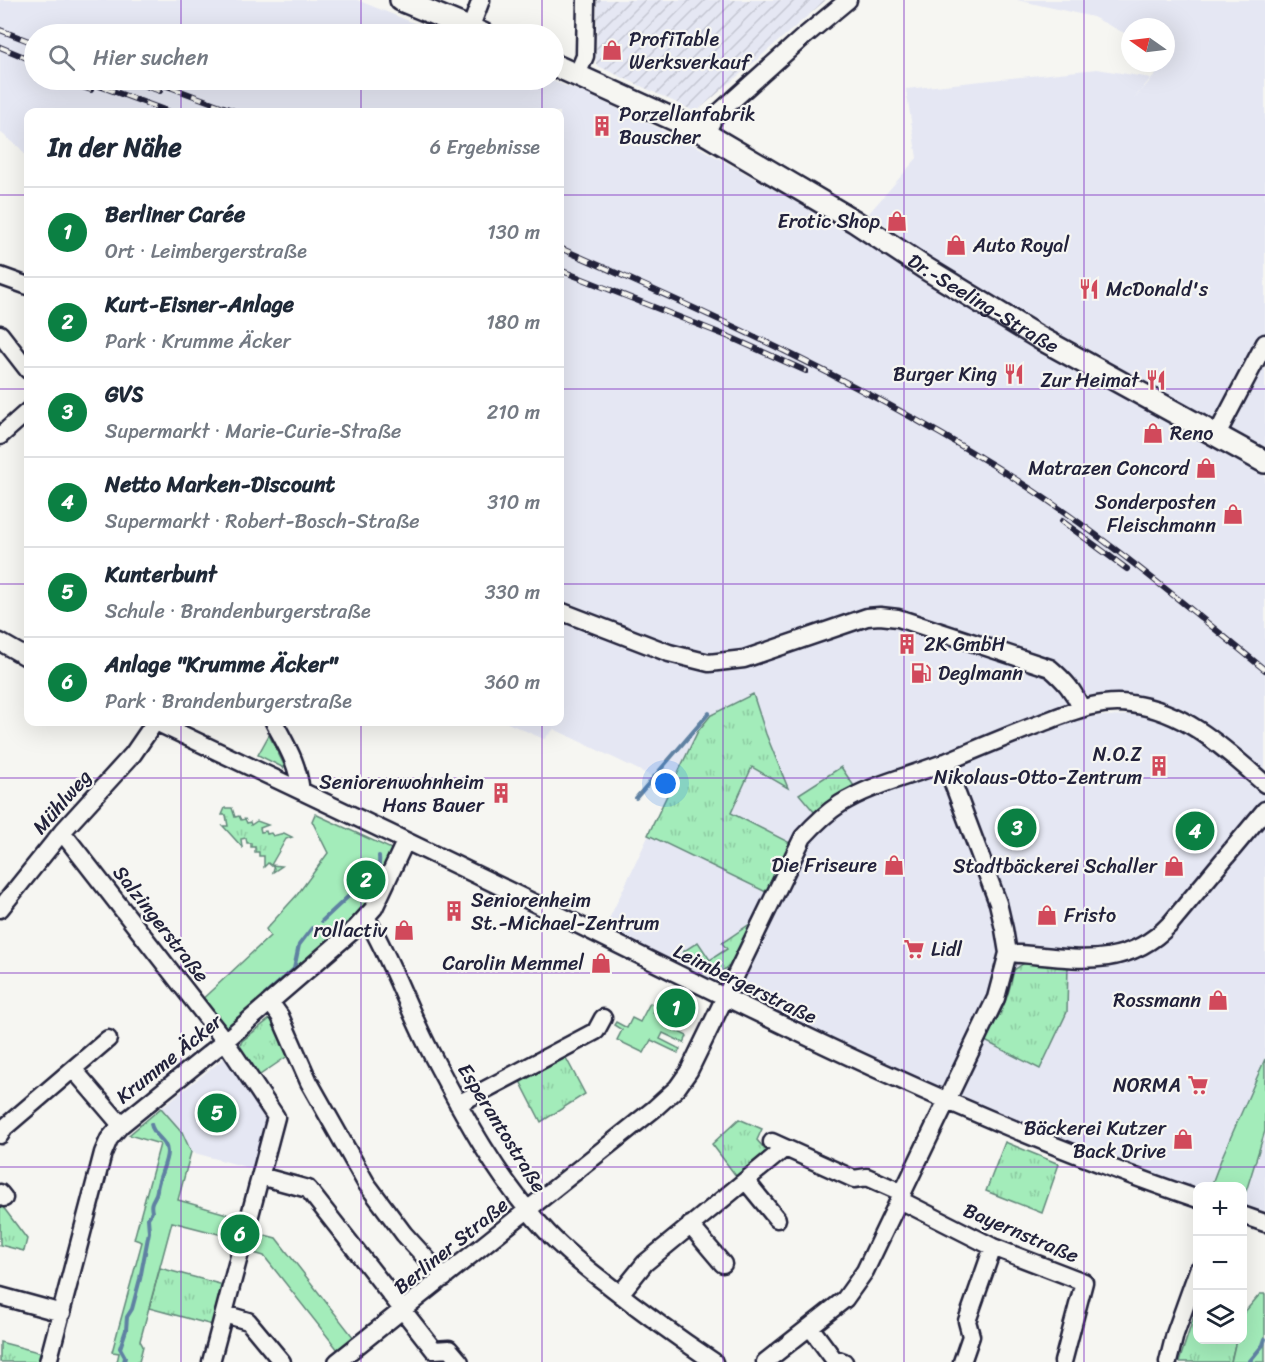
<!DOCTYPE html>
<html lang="de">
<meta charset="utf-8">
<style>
:root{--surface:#fff;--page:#f2f2f3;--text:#1f2937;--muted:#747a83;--line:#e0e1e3;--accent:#0b8043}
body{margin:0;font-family:Sriracha,sans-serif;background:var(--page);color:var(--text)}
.controls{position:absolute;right:18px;bottom:18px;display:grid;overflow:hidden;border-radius:12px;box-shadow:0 6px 24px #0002}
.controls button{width:54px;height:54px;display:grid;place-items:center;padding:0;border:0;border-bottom:2px solid var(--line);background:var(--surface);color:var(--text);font:30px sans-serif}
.compass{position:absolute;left:1121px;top:18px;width:54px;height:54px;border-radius:50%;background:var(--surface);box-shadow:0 6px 24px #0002;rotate:284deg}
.you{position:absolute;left:666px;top:784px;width:21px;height:21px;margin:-15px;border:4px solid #fff;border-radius:50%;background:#1a73e8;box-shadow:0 0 0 9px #1a73e833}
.badge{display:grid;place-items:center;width:39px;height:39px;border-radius:50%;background:var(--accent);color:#fff;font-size:20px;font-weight:700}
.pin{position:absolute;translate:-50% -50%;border:3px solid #fff;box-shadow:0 2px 6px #0006}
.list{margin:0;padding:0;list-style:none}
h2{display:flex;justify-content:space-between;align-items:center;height:78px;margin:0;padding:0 24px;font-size:26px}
h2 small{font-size:20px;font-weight:400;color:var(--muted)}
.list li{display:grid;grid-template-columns:39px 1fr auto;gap:18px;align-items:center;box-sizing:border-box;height:90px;padding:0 24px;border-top:2px solid var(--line)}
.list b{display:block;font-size:22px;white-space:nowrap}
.list p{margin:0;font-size:20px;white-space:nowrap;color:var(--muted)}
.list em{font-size:20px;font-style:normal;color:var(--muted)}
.icon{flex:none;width:33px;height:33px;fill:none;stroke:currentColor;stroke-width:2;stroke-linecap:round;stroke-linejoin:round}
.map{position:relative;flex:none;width:1265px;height:1362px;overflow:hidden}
.search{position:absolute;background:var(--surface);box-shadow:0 6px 24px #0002;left:24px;top:24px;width:540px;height:66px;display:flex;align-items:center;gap:15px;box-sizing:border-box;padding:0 21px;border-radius:33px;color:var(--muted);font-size:22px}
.panel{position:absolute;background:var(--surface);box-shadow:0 6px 24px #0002;left:24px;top:108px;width:540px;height:618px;border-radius:12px}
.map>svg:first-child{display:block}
.built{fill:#e5e7f3}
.industrial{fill:url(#industrial-furrows)}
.grass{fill:url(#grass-tufts);stroke:#62877a;stroke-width:1.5}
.green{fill:#a3ecba;stroke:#62877a;stroke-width:1.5}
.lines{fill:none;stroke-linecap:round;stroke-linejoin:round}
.stream{stroke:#5f81a2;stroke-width:4}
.minor-casing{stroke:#22223b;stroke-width:21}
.major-casing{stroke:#22223b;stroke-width:26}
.minor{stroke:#f6f6f2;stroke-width:16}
.major{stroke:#f6f6f2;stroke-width:21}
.rail-casing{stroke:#22223b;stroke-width:6}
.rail{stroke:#f6f6f2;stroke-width:4;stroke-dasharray:11;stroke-linecap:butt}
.grid{fill:none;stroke:#7b2cbf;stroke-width:1.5;stroke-opacity:0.55}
.labels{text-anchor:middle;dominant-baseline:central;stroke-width:4.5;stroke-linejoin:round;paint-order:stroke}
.poi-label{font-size:20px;fill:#22223b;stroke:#f6f6f2;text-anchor:end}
.street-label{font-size:20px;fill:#22223b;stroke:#f6f6f2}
</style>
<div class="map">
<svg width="1265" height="1362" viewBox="0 0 1265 1362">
<defs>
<pattern id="industrial-furrows" width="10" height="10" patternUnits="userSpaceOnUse" patternTransform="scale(1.5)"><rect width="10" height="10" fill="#e5e7f3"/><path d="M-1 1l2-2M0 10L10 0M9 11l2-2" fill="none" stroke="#c4c6d1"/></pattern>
<pattern id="grass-tufts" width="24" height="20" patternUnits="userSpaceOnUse" patternTransform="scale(1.5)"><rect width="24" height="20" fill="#a3ecba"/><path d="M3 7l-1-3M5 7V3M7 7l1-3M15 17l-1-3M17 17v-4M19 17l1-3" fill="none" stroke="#8ccaa1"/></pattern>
</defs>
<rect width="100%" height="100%" fill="#f6f6f2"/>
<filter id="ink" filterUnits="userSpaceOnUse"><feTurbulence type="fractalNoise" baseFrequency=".0167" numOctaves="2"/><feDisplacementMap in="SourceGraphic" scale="12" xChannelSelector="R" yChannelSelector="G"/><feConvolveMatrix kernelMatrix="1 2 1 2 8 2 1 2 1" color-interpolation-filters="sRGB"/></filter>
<g filter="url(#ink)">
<!-- built -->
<path class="built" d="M0 0H357L441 34H34V80H550L587 94 700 148 809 209 1024 339 1265 476V776L1198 723 1124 698 1089 697 1056 664 898 614 745 655 700 656 560 604V112H28V159L20 148 0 132Z
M1017 0H1265V450L1111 365 931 258 869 213 917 158 906 89 1097 69 1151 78 1134 99 1171 57 1166 54V27H1130V36L1093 17Z
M560 617 698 667 881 621 1038 668 1068 694 1076 717 1132 715 1154 717 1170 723 1208 744 1265 797V1223L1243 1215 1242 1186H1198L1197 1199 1097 1162 601 936 672 786 554 729 544 739 505 722H560Z
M227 1056 271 1119 257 1170 191 1152 182 1132 161 1108Z"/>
<!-- industrial -->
<path class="industrial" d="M597 0H826L696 112 596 65Z"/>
<!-- grass -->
<path class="grass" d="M753 694 766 734 788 788 752 767 731 813 790 843 766 892 648 835 698 731 711 715Z
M269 735 285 767 284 768 258 755Z
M841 767 854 786 836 796 815 813 799 794Z
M225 808H232L235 817 239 816 241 820 245 819 247 823 250 822 251 825 257 821 268 825 260 828 261 832 266 831 267 834 271 833 273 836 284 833 292 837 286 839 271 865 282 866 273 872 274 868 268 863 264 867V856H259V852H255V847H251V843H247L246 838 241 839 242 847 223 826H228L226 815H222Z
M750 924 730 966 716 975 680 958 684 951 698 942 710 960 727 949 722 943Z
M1026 962 1068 964 1067 1012 1040 1069 983 1040C1001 1016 1008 999 1014 970Z
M276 1014 292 1053 254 1079 238 1055 239 1047 242 1041Z
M564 1054 585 1094 541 1122 519 1079Z
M739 1119 762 1129 757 1140 770 1155 739 1180 712 1144Z
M1005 1142 1059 1164 1042 1213 986 1191Z
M0 1203 27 1239 24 1251 0 1245Z
M160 1268 231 1287 220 1327 149 1308Z
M1197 1307 1198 1340H1236L1231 1362H1179Z
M0 1342 42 1353 40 1362H0Z"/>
<!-- green -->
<path class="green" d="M315 814 398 852 369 907 224 1035 197 1004 270 936 266 929 297 895 328 853 312 821Z
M650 1003 657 1006 653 1013 666 1019 670 1012 677 1016 671 1028 687 1036 684 1043 663 1033 660 1039 680 1049 678 1053 651 1040 644 1053 617 1040 622 1030 614 1025 616 1022 627 1028 632 1018 640 1022Z
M1265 1059V1131L1243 1201 1242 1186H1211L1222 1157Z
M161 1108 182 1132 191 1152 178 1200 248 1220 245 1230 276 1238 354 1338 338 1350 264 1256 240 1249 242 1240 172 1222 140 1341 143 1346 139 1362H117L119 1353 112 1352 142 1242 134 1239 160 1144 129 1135Z
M1260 1294H1265V1362H1231L1236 1340H1242L1243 1314Z"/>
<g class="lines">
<!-- stream -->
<path class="stream" d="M636 798 709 713
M365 884C378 879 380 868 379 856
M322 921 353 892
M265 995 294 969 299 945 312 928
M124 1362 125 1357 120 1348 126 1330 127 1317 132 1309 140 1279 149 1232 148 1218 152 1212C149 1199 156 1200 157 1190 158 1178 167 1163 167 1152 167 1140 153 1136 151 1124
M1249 1362 1263 1345 1265 1339"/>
<!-- minor casing -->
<g class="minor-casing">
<path id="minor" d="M470 29 481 0
M577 75 585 56 586 0
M706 134 714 117 801 39 848 0
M0 276 28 286
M0 334 28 370
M0 436 28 411
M1216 436 1265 343
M560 611 669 653 709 663 744 659 867 617 880 616 898 618 1050 668C1064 680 1074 691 1081 708
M0 642 28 658
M156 722C294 788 433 853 571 921 776 1023 980 1125 1198 1199
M274 722C287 747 297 761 301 791
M62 832 225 1041 276 1117 211 1362
M0 909 62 832 133 754 155 722
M366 917C392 961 408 1009 431 1053 464 1116 499 1182 548 1233 566 1252 586 1268 607 1284 641 1311 677 1337 714 1362
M1008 953C1068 957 1124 973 1170 924L1265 810
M270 1002 280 1016 309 1082 366 1183 404 1234 444 1278
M74 1070 121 1125
M458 1104 596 1031 603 1018
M0 1135 4 1128 108 1039
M772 1142 854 1179 867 1177 903 1193
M260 1176 308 1189 434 1350 449 1349 460 1362
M746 1181 777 1219
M0 1193 4 1198
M900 1200 993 1247 1084 1282 1063 1362
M1242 1215 1265 1223
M690 1225 723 1264
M620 1294 645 1263 785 1148
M0 1296 62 1313
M224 1314 248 1321 282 1362
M810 1327 833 1358 844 1362
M48 1362 103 1153 109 1139 121 1125 225 1041 356 928 374 908 405 842
M337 1362 654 1109 677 1088 689 1071 803 837C814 825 826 813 840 804 872 784 911 776 946 762 977 749 1007 736 1039 724 1069 713 1098 699 1131 704 1186 711 1225 749 1265 784
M765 1362 845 1299 865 1271 996 998 1008 953 1004 929 998 903 945 762
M962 1362 971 1336 967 1321 993 1247
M1168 1362 1175 1334 1198 1270"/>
</g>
<!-- major casing -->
<g class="major-casing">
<g id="major">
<path d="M401 0 483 34"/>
<path id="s1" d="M554 65 706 134 854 221 925 268 1038 337 1265 462"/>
</g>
</g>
<!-- minor -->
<use href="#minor" class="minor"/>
<!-- major -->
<use href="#major" class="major"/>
<!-- rail casing -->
<g class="rail-casing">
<path id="rail" d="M0 30 34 43
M0 47 34 61
M63 80 91 90
M83 80 170 112
M129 80 160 91
M151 80 237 112
M560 248C717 317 875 389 1020 482 1107 538 1185 605 1265 670
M560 270 732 338 806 371
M1062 521 1127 569"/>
</g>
<!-- rail -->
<use href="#rail" class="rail"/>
</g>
</g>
<!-- grid -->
<path class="grid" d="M181 0V34M361 0V34M542 0V34M723 0V1362M904 0V1362M1084 0V1362M181 80V112M361 80V112M542 80V112M0 195H28M560 195H1265M0 389H28M560 389H1265M0 584H28M560 584H1265M181 722V1362M361 722V1362M542 722V1362M0 778H1265M0 973H1265M0 1167H1265"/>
<!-- icons -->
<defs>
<g id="shop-bare" transform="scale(1.62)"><path d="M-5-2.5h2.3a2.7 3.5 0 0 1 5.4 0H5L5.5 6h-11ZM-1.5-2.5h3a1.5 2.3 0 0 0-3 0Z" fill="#d1495b" stroke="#f6f6f2" stroke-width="2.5" paint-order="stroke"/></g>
<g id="building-bare" transform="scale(1.62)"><path d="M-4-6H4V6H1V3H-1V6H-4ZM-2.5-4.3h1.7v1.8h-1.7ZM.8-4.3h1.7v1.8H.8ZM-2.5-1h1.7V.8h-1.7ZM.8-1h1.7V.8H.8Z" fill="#d1495b" stroke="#f6f6f2" stroke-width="2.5" paint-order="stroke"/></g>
<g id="restaurant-bare" transform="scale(1.62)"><path d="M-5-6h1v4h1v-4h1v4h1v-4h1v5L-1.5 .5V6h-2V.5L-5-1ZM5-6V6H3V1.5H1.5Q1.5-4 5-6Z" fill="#d1495b" stroke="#f6f6f2" stroke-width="2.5" paint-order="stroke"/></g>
<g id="fuel-bare" transform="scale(1.62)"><path d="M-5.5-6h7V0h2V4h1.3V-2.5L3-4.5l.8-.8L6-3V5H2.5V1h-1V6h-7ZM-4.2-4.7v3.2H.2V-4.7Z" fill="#d1495b" stroke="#f6f6f2" stroke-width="2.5" paint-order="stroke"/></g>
<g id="supermarket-bare" transform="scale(1.62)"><path d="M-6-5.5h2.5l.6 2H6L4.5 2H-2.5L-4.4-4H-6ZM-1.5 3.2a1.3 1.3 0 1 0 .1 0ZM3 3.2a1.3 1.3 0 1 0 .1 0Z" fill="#d1495b" stroke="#f6f6f2" stroke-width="2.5" paint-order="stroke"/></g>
</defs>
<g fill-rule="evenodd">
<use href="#shop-bare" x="612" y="50"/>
<use href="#building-bare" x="602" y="126"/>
<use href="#shop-bare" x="897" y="221"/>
<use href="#shop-bare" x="956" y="245"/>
<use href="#restaurant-bare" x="1089" y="289"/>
<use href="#restaurant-bare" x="1014" y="374"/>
<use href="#restaurant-bare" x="1156" y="380"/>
<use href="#shop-bare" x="1153" y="433"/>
<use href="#shop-bare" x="1206" y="468"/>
<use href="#shop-bare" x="1233" y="514"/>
<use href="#building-bare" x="907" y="644"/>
<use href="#fuel-bare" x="921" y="673"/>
<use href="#building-bare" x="1159" y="766"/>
<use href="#building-bare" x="501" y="793"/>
<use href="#shop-bare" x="894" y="865"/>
<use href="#shop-bare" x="1174" y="866"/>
<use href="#building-bare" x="454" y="911"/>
<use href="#shop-bare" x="1047" y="915"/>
<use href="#shop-bare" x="404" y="930"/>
<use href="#supermarket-bare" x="914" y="949"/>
<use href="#shop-bare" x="601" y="963"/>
<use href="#shop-bare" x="1218" y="1000"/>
<use href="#supermarket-bare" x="1198" y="1085"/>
<use href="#shop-bare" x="1183" y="1139"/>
</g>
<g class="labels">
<!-- poi labels -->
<g class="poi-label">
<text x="629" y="39" text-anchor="start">ProfiTable<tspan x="629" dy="23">Werksverkauf</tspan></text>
<text x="619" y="114" text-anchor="start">Porzellanfabrik<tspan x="619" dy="23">Bauscher</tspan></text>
<text x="880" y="221">Erotic Shop</text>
<text x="973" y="245" text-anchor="start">Auto Royal</text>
<text x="1106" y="289" text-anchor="start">McDonald's</text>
<text x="997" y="374">Burger King</text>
<text x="1139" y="380">Zur Heimat</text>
<text x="1170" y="433" text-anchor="start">Reno</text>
<text x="1189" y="468">Matrazen Concord</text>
<text x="1216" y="502">Sonderposten<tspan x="1216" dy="23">Fleischmann</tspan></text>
<text x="924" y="644" text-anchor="start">2K GmbH</text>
<text x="938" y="673" text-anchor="start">Deglmann</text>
<text x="1142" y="754">N.O.Z<tspan x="1142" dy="23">Nikolaus-Otto-Zentrum</tspan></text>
<text x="484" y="782">Seniorenwohnheim<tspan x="484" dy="23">Hans Bauer</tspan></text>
<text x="877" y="865">Die Friseure</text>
<text x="1157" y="866">Stadtbäckerei Schaller</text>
<text x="471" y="900" text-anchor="start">Seniorenheim<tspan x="471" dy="23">St.-Michael-Zentrum</tspan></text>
<text x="1064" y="915" text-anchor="start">Fristo</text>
<text x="387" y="930">rollactiv</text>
<text x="931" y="949" text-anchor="start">Lidl</text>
<text x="584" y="963">Carolin Memmel</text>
<text x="1201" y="1000">Rossmann</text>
<text x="1181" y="1085">NORMA</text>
<text x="1166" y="1128">Bäckerei Kutzer<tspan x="1166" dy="23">Back Drive</tspan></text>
</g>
<!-- street labels -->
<g class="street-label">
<text stroke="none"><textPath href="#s1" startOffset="492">Dr.-Seeling-Straße</textPath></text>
<text transform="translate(62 802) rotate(-49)">Mühlweg</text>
<text transform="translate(161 924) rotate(52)">Salzingerstraße</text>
<text transform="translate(745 984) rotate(26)">Leimbergerstraße</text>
<text transform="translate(169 1059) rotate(-39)">Krumme Äcker</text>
<text transform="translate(502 1128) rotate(58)">Esperantostraße</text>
<text transform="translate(1021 1233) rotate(23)">Bayernstraße</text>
<text transform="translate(451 1246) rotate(-39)">Berliner Straße</text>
</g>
</g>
</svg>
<div class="controls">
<button>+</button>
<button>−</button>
<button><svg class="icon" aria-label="layers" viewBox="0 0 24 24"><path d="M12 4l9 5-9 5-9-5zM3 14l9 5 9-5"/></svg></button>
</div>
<svg class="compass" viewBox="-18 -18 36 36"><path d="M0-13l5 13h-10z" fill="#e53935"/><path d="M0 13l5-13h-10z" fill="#747a83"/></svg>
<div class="you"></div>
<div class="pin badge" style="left:676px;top:1008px">1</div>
<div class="pin badge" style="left:366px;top:880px">2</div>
<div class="pin badge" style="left:1017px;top:828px">3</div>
<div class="pin badge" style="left:1195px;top:831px">4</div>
<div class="pin badge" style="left:217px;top:1113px">5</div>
<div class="pin badge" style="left:240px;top:1234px">6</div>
<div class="search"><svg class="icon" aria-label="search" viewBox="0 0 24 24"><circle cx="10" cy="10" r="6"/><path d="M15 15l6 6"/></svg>Hier suchen</div>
<section class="panel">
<h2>In der Nähe<small>6 Ergebnisse</small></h2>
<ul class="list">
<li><span class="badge">1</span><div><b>Berliner Carée</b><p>Ort · Leimbergerstraße</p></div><em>130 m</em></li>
<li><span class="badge">2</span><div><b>Kurt-Eisner-Anlage</b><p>Park · Krumme Äcker</p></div><em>180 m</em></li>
<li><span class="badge">3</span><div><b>GVS</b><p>Supermarkt · Marie-Curie-Straße</p></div><em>210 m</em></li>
<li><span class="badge">4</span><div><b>Netto Marken-Discount</b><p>Supermarkt · Robert-Bosch-Straße</p></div><em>310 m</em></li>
<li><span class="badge">5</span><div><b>Kunterbunt</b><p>Schule · Brandenburgerstraße</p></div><em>330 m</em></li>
<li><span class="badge">6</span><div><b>Anlage &quot;Krumme Äcker&quot;</b><p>Park · Brandenburgerstraße</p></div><em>360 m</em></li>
</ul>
</section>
</div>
